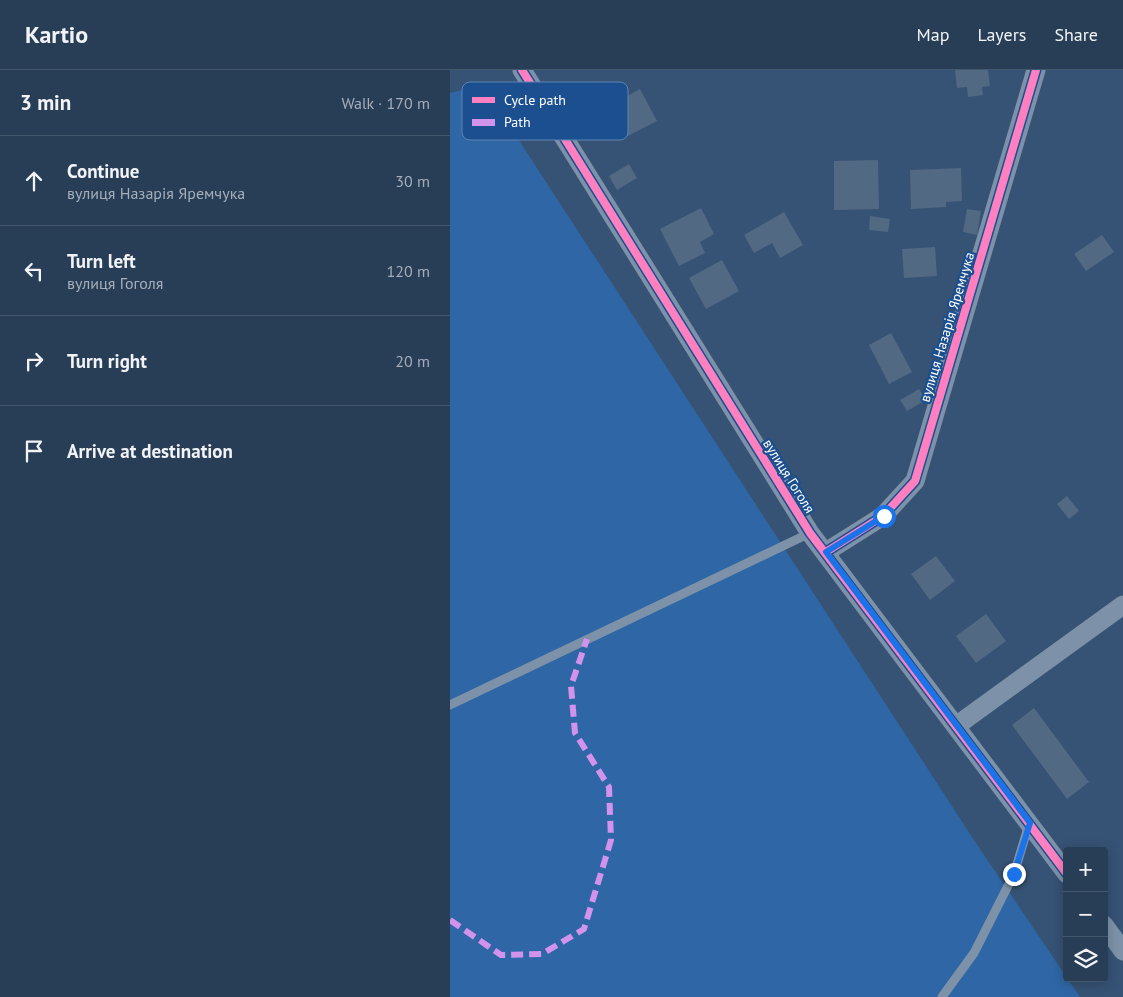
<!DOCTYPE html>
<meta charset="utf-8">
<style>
:root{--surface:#283e57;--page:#344961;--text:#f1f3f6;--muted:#a5aeba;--line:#44576d}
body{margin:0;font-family:"PT Sans",sans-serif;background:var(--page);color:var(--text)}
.controls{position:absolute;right:15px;bottom:15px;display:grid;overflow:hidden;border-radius:5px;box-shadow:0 2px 12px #0003}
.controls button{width:45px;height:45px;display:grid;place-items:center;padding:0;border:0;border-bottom:1px solid var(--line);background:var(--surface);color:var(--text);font:25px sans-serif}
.stop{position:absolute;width:15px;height:15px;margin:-11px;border:4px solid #1a73e8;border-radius:50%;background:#fff}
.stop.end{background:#1a73e8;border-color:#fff;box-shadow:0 1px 5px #0008}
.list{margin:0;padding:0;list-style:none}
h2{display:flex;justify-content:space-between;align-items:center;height:65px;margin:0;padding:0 20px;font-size:21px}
h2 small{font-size:16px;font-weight:400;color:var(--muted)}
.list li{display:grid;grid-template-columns:32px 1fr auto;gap:15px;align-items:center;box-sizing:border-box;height:90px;padding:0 20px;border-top:1px solid var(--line)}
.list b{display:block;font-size:19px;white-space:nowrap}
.list p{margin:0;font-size:16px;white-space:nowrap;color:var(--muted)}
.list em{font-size:16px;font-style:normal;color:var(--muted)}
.icon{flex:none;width:28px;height:28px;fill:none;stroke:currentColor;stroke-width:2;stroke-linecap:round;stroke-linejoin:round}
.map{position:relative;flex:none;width:673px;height:927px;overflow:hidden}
header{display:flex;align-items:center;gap:30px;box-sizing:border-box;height:70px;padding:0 25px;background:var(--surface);border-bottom:1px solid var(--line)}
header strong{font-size:24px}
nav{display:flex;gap:28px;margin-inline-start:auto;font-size:18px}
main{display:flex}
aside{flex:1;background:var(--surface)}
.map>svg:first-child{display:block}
.green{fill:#2f66a5}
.building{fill:#526984}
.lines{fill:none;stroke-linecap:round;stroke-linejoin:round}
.service{stroke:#7d92a8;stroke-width:9}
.minor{stroke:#7d92a8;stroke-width:19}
.quiet{stroke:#d193ec;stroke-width:6;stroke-dasharray:12 6;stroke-linecap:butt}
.cycleway-casing{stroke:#1b4f8f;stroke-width:11}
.cycleway{stroke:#ff80c0;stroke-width:8}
.route{stroke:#1a73e8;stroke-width:6}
.labels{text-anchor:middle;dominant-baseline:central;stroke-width:4.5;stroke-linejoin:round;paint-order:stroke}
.street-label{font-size:14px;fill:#fff;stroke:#1b4f8f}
.key{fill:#1b4f8f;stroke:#5f84b1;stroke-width:1}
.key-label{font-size:14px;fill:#fff}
</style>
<header>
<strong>Kartio</strong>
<nav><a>Map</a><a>Layers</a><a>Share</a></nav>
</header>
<main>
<aside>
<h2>3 min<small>Walk · 170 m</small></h2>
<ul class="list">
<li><svg class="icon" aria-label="ahead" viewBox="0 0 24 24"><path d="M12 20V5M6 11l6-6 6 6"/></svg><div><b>Continue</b><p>вулиця Назарія Яремчука</p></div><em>30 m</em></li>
<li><svg class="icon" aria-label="left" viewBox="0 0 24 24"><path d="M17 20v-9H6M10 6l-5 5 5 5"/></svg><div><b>Turn left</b><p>вулиця Гоголя</p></div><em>120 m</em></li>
<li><svg class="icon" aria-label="right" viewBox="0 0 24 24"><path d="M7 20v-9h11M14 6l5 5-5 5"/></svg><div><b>Turn right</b></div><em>20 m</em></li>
<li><svg class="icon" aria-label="arrive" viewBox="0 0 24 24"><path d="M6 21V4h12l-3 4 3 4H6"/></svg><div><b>Arrive at destination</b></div></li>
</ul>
</aside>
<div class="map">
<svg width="673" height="927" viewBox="0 0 673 927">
<rect width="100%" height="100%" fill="#365274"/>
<!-- green -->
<path class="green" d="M33 15 526 773 630 927H0V23Z"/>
<!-- building -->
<path class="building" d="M505 0H538L540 16 532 17 533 25 518 27 517 17 507 18Z
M190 19 207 51 174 68 166 53 170 51 164 40 169 37 166 32Z
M428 90 429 139 384 140V91Z
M179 94 187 108 167 120 159 106Z
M511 98 512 131 496 132V137L461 139 460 100Z
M251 138 264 164 250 172 255 183 229 196 210 159Z
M517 139 531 141 527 165 513 162Z
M334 142 353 175 330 188 322 173 304 183 294 165Z
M420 146 440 149 438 162 419 160Z
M652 165 664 182 636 201 624 184Z
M485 177 487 206 454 208 452 179Z
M272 190 289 221 256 239 239 208Z
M441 263 462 302 439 314 419 275Z
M469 319 476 330 457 341 450 330Z
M617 426 629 441 619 449 607 434Z
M486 486 505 511 480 530 461 504Z
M536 544 556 571 526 593 506 566Z
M584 638 639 712 617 729 562 655Z"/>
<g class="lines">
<!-- service -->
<path class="service" d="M0 635 360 463
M492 927 524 883 564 804 579 754"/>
<!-- minor -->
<path class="minor" d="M72 0 360 463 617 804
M376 482 433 446 465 411 586 0
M506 656 673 535
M654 855 673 881"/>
<!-- quiet -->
<path class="quiet" d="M0 850 51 885 92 884 134 859 161 770 159 717 125 663 121 616 137 569"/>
<!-- cycleway casing -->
<g class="cycleway-casing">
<path id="cycleway" d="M72 0 360 463 617 804
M376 482 433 446 465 411 586 0"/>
</g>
<!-- cycleway -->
<use href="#cycleway" class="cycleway"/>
</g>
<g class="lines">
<!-- route -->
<path class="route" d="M434 446 376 482 580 753 564 804"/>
</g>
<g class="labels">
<!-- street labels -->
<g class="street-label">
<text transform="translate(497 257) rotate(-73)">вулиця Назарія Яремчука</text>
<text transform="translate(339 406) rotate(58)">вулиця Гоголя</text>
</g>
</g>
<!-- legend -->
<rect x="12" y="12" width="166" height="58" rx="8" class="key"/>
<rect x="22" y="27" width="23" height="6" fill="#ff80c0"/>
<rect x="22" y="49" width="23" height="7" fill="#d193ec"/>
<g class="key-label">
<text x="54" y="35">Cycle path</text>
<text x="54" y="57">Path</text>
</g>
</svg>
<div class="controls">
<button>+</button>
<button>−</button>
<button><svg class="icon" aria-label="layers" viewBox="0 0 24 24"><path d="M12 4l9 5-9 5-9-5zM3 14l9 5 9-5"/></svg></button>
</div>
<div class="stop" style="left:434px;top:446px"></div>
<div class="stop end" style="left:564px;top:804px"></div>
</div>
</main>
